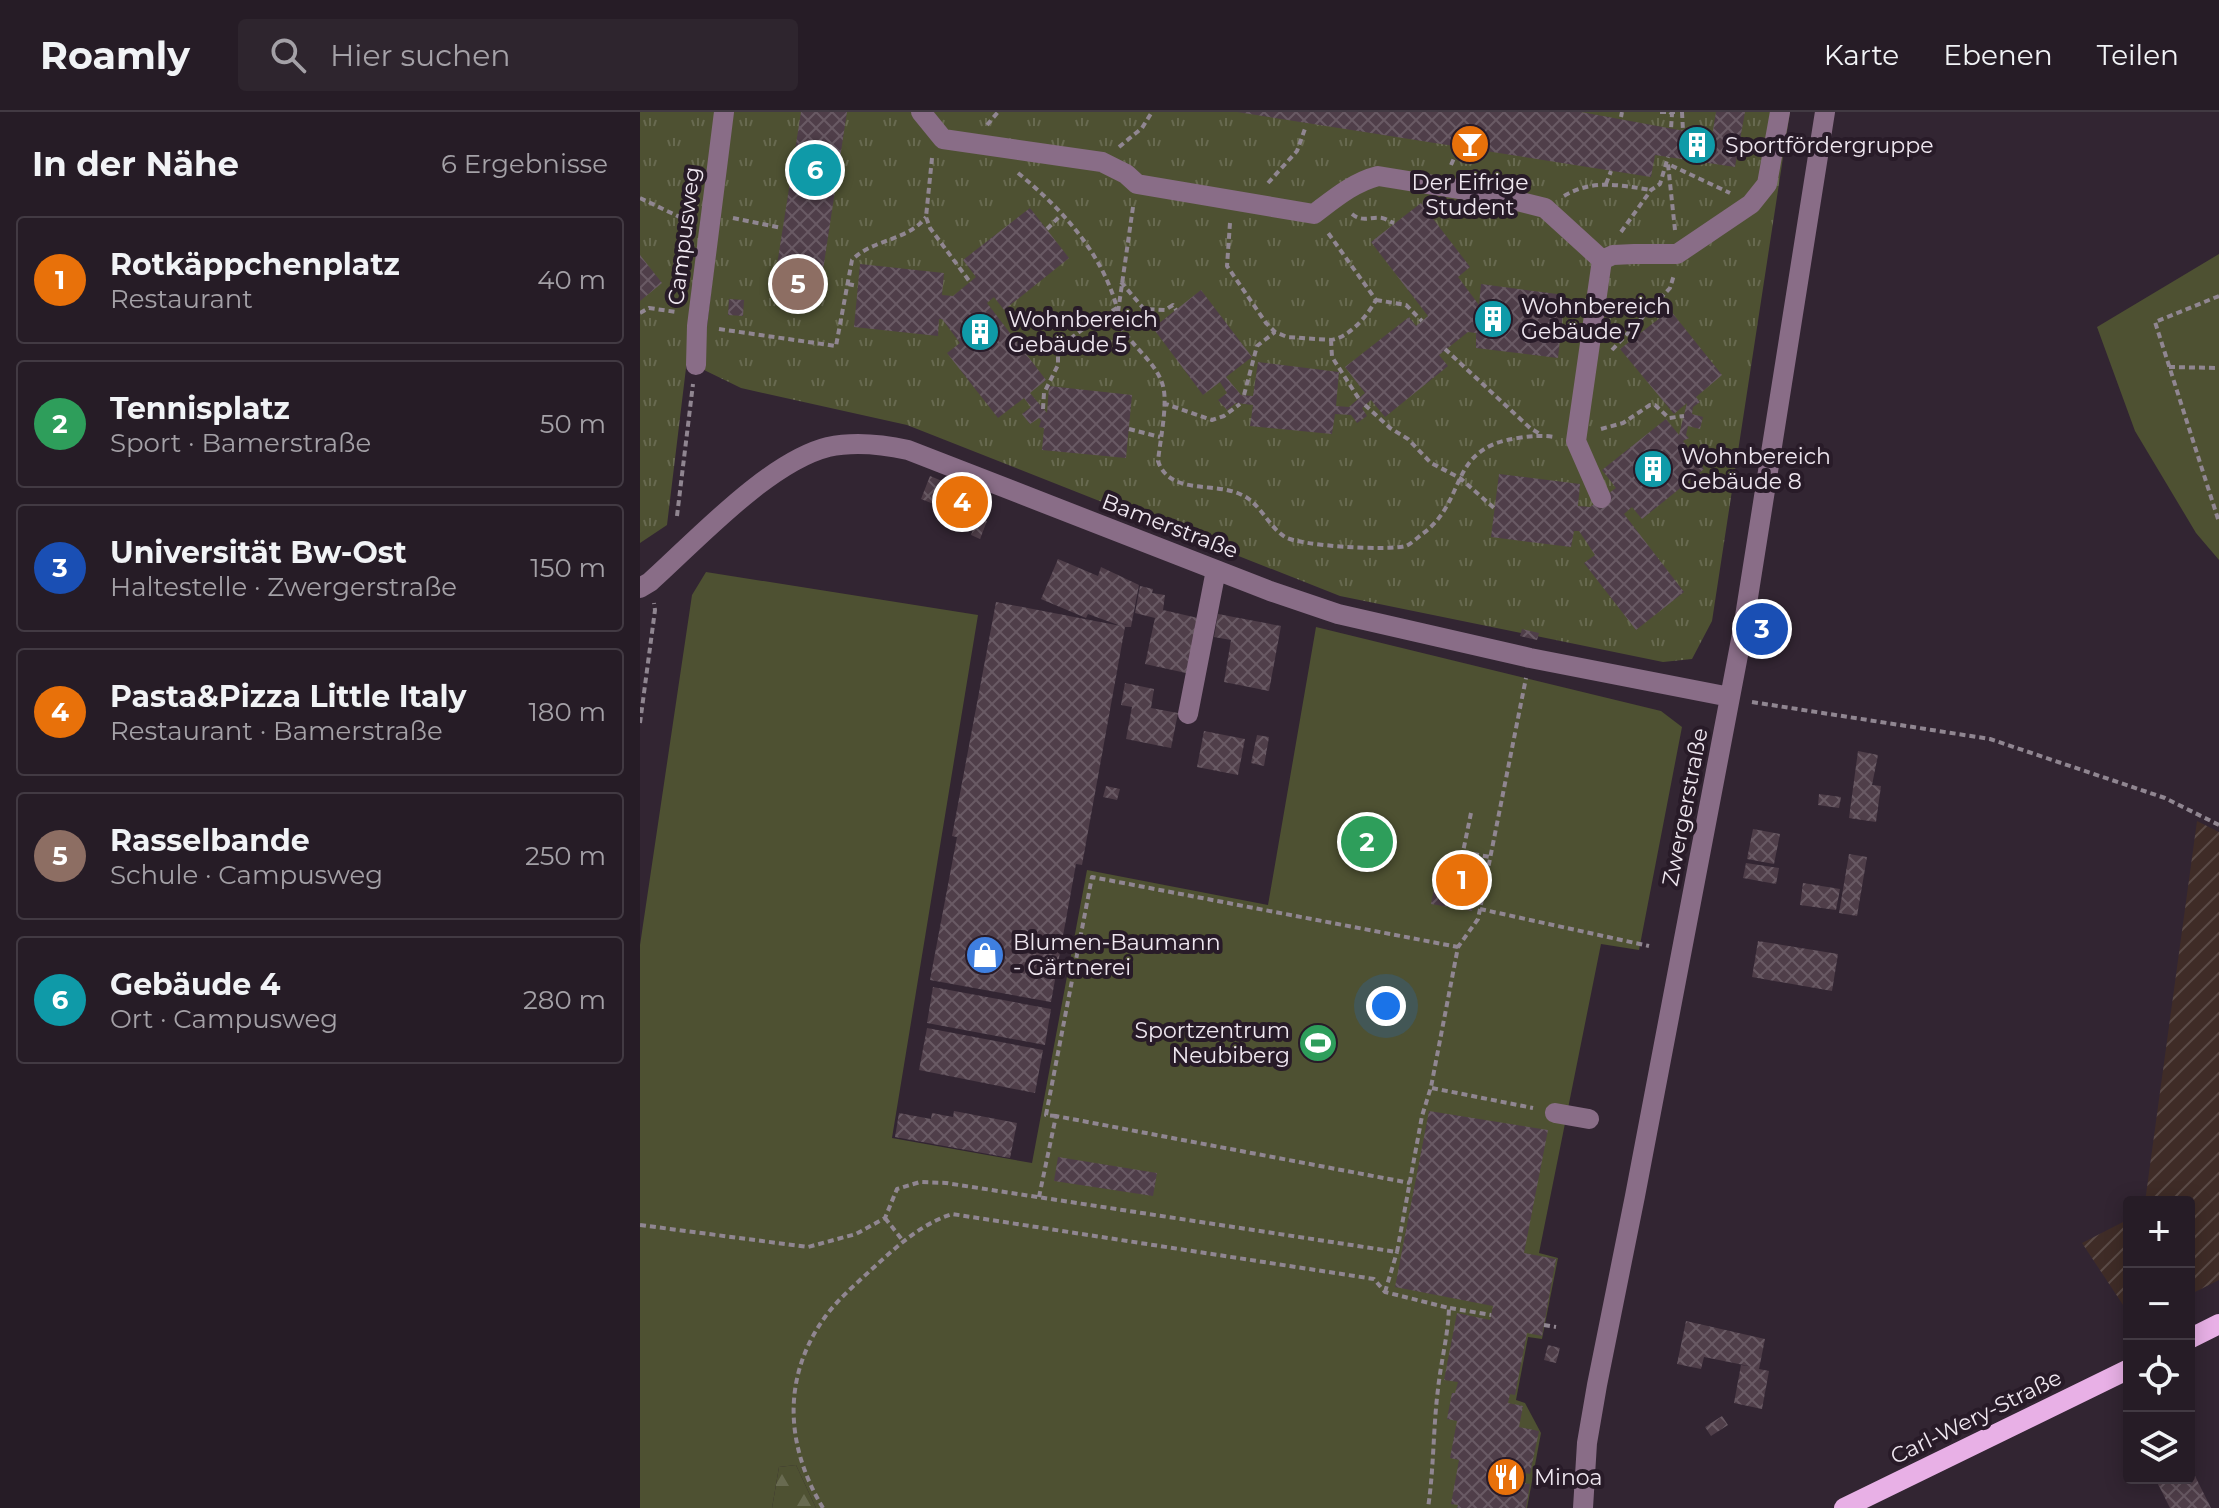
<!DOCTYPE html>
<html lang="de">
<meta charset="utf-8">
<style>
:root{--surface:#261c26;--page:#2e252e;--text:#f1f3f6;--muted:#a4a1a7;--line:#423a43;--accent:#ea580c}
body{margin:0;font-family:Montserrat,sans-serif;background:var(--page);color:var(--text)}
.controls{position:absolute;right:24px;bottom:24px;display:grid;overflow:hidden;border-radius:8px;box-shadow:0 4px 20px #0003}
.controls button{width:72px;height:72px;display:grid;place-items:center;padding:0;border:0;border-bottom:2px solid var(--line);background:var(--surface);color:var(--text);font:40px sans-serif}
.you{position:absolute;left:746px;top:894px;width:28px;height:28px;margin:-20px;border:6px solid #fff;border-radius:50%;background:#1a73e8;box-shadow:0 0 0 12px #1a73e833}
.badge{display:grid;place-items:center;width:52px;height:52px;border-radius:50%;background:var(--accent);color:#fff;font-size:26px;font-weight:700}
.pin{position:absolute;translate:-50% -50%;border:4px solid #fff;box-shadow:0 2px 8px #0006}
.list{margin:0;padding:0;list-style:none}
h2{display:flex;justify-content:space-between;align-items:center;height:104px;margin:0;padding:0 32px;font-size:34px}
h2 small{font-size:26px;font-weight:400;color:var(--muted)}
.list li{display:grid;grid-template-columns:52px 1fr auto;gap:24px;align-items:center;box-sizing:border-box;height:128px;margin:0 16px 16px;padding:0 16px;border:2px solid var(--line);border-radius:8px}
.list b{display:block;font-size:30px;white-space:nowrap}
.list p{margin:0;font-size:26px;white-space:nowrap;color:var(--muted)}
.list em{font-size:26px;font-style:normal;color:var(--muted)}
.icon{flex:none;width:44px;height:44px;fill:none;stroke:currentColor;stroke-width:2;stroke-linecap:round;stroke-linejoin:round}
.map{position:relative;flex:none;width:1579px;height:1396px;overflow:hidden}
header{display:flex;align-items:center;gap:48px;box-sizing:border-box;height:112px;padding:0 40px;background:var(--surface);border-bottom:2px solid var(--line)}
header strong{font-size:38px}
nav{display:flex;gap:44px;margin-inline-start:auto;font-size:28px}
.search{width:560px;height:72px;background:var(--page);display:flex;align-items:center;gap:20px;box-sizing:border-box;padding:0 28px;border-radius:8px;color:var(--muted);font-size:30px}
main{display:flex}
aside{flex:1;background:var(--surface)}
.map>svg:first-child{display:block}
.industrial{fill:url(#industrial-furrows)}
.grass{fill:url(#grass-tufts)}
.forest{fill:url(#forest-firs)}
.park{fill:#4e5132}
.building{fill:url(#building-cross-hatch)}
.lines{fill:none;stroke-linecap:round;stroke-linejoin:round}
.path{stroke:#908691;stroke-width:4;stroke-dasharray:6 4;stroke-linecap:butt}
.minor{stroke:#896d87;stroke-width:20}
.major{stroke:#e8b0e6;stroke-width:20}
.labels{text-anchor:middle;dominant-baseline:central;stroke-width:8;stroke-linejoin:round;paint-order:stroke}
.poi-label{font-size:22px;fill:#efe7f0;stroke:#281b28;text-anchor:start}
.street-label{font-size:22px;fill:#efe7f0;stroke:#281b28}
</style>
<header>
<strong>Roamly</strong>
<div class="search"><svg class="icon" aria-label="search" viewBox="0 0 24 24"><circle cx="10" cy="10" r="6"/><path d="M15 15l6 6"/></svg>Hier suchen</div>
<nav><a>Karte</a><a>Ebenen</a><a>Teilen</a></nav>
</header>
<main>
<aside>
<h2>In der Nähe<small>6 Ergebnisse</small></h2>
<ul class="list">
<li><span class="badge" style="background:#e8710a">1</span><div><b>Rotkäppchenplatz</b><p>Restaurant</p></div><em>40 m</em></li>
<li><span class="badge" style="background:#2e9e5b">2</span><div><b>Tennisplatz</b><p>Sport · Bamerstraße</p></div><em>50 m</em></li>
<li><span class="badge" style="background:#1a4fb4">3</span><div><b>Universität Bw-Ost</b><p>Haltestelle · Zwergerstraße</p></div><em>150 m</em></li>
<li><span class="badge" style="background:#e8710a">4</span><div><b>Pasta&amp;Pizza Little Italy</b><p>Restaurant · Bamerstraße</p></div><em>180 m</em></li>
<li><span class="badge" style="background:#8d6e63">5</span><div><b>Rasselbande</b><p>Schule · Campusweg</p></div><em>250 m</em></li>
<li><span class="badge" style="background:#0f9aa8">6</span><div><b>Gebäude 4</b><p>Ort · Campusweg</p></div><em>280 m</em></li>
</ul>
</aside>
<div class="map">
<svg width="1579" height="1396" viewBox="0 0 1579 1396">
<defs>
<pattern id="industrial-furrows" width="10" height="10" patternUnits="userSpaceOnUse" patternTransform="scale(2)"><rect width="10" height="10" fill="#3f2c27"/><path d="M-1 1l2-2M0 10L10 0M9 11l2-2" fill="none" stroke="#5b4b47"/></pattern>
<pattern id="grass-tufts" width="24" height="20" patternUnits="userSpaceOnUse" patternTransform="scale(2)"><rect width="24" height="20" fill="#4e5132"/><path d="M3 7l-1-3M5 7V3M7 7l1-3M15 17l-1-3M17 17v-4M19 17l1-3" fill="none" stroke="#686a50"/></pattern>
<pattern id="forest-firs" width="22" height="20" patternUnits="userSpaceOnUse" patternTransform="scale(2)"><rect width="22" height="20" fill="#4e5132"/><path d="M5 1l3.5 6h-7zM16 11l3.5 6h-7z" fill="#686a50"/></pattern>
<pattern id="building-cross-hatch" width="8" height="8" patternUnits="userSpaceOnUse" patternTransform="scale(2)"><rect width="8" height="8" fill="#4f3e49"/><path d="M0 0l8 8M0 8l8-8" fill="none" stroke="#695a64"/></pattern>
</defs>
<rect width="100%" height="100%" fill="#322532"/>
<!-- industrial -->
<path class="industrial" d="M1557 709 1579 720V1168L1549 1183V1090H1505Z
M1489 1107V1202L1442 1131Z"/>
<!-- grass -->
<path class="grass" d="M0 0H77L27 413 0 431Z
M92 0H1150L1072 509 1052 547 1023 550 700 484 267 313 101 276 62 257Z"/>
<!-- forest -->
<path class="forest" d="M156 1353 176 1396H132L139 1355Z"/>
<!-- park -->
<path class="park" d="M1579 142V448L1556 421 1495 319 1457 215Z
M66 460 338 503 252 1026 392 1051 447 758 628 793 676 515 1021 599 1042 615 999 838 961 832 899 1141 918 1146 902 1227 888 1225 876 1288 885 1291 901 1321 887 1396H176L156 1353 139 1355 132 1396H0V833L52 483Z"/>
<!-- building -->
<path class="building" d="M161 0H207L178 191 132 185Z
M597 0H941L1072 24 1076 0H1105L1095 55 1015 43 1011 65Z
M781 91 830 155 818 165 839 193 841 172 925 183 918 246 836 236V221L828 220 799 243 808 254 745 305 731 288 722 296 727 304 717 311 711 303 695 302 692 322 610 314 613 293 596 291 587 298 578 288 587 281 580 270 563 283 513 216 561 178 612 245 586 265 601 283 613 284 618 250 699 260 696 294 709 295 725 281 705 255 769 205 776 214 788 204 731 130Z
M390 96 429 146 364 198 354 185 347 191 406 268 390 281 407 301 409 274 492 283 486 346 402 338 404 316 399 315 401 308 399 306 390 312 382 302 391 295 384 286 358 306 307 241 320 231 302 207H299L298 224 214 215 220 152 304 161 302 183 313 184 336 165 323 148Z
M0 143 22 171 0 189Z
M89 187 104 188 103 204 88 203Z
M1030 198 1082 263 1056 285 1060 290 1053 295 1052 302 1063 305 1060 317 1048 314 1046 323 1049 326 1043 329 1064 357 1002 407 992 395 984 402 1044 480 996 518 944 451 955 443 939 419H934L931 435 851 425 859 362 940 372 938 394 950 395 976 376 962 358 1026 307 1039 323 1047 291 1034 302 980 237Z
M290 364 341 385 332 407 281 387Z
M337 406 347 409 340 427 331 423Z
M418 447 458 464 461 455 499 473 491 515H485L442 753 436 752 411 890 290 868 317 725 312 724 356 490 481 514 448 502 446 506 401 487Z
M500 474 513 477 512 481 525 483 523 498 558 506 546 561 505 552 515 506 495 501Z
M578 502 641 514 629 579 584 570 591 528 574 525Z
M882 517 899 521 897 528 880 524Z
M485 571 514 577 511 596 538 601 531 636 486 627 492 595 481 593Z
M564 619 605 627 598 663 557 655Z
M617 623 629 625 624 654 611 651Z
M1218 639 1238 643 1232 673 1241 674 1236 710 1209 706Z
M466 674 480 677 477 688 463 685Z
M1179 682 1201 685 1199 696 1178 693Z
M1113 717 1140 722 1134 752 1107 747Z
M1209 742 1227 745 1217 804 1199 801Z
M1106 751 1139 756 1136 772 1103 766Z
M798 756 838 763 832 799 791 792Z
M1163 771 1200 777 1196 798 1160 793Z
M1118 829 1198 842 1192 879 1112 865Z
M293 875 411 897 405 933 287 911Z
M287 916 403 938 395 981 279 958Z
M314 999 377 1011 370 1046 255 1025 259 1001 291 1007 292 1001 313 1005Z
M789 999 908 1018 884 1141 916 1147 902 1224 887 1221 875 1283 870 1282 868 1291 883 1294 879 1315 899 1319 890 1362 874 1359 872 1369 890 1372 886 1396H817L818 1393 811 1392 819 1348 810 1346 817 1309 807 1307 812 1281H815L818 1270 804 1268 817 1201 850 1208 853 1194 755 1175Z
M418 1045 517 1061 513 1084 414 1069Z
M1046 1209 1125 1227 1119 1257 1129 1259 1122 1297 1094 1291 1101 1253 1114 1255 1064 1245 1061 1257 1037 1252Z
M908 1233 920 1236 916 1251 904 1248Z
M1082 1304 1088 1313 1071 1324 1065 1315Z
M1549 1352 1571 1396H1530L1515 1366H1549Z"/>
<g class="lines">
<!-- path -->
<path class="path" d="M1020 0H1035
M1030 0 1032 2 1031 17
M1042 0 1043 19
M981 5 982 0
M347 13 358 0
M479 35 502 16 512 0
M292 46 286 105 290 116 330 170
M811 53 819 35
M378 61C422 97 462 141 477 196L447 214 418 236V253L404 281 403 297
M628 71 657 39 666 14
M966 72 971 59
M924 84C953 67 979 73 1011 78
M0 86 48 109
M493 95 477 207C487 232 516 248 523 274 528 292 520 329 518 349 530 384 574 369 602 383 620 391 628 414 645 425 660 434 748 439 766 434 771 432 777 426 781 423 829 389 806 336 878 326 891 324 902 323 914 325
M712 102C723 111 731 104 742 106 747 107 750 110 754 111
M93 106 142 116
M590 111 587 154 626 211 635 220 647 225 691 228C710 225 727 204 736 188L686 118
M407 117 421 103
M1035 118 1028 52 1090 81
M981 120 1011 78 1020 72 1028 45
M481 170 504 197 525 198 533 193 536 198
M208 172 218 174
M1579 184 1515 210 1579 410
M736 188 766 193 782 209
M0 201 9 196 36 200
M995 213 1001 221
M79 217 196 234 212 148C232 127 268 129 286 105
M691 228 692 245 719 287
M805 237 890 316 900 322
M972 238 1030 176 1034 163
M1529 255 1579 256
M604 283 617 234 635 220
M523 291 572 308 584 304 600 292
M725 293 750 316 768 327 791 351 820 366 854 396
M489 317 520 325
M961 317 983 311 1010 293H1015L1029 306 1044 304
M37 404 53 272
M1112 590 1350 627 1525 686 1579 713
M0 611 15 498 14 491
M831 701 823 740 850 745
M840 797 1009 834
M792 976 893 996
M416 1004 406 1003 452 765 818 835
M399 1085 416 1004 770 1071
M245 1106 264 1130
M0 1113 168 1135 216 1122 245 1106 257 1077 280 1070 306 1071 757 1140 782 1004 791 975 818 835 838 807 886 566
M745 1180 757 1140
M810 1196 851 1203
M904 1213 916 1215
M183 1396C146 1335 141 1266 185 1205 198 1187 216 1172 232 1157 256 1135 281 1112 312 1102L734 1167 745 1180 809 1196C808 1224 801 1249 798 1277 793 1317 794 1356 788 1396"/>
<!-- minor -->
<path class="minor" d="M281 0 303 27 462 50 486 62 497 72 674 102C694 87 714 70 738 64L849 82 905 96 962 148 973 143 994 142H1037L1111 92 1127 72 1140 0
M56 253 57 214 84 0
M961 386 936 329 962 148
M0 476 10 470C56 429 128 350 188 335 215 329 241 332 268 338L630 479 698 502 890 546 1090 585
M548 602 576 458
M915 1001 949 1007
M943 1396 947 1331 957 1273 995 1084 1103 517 1185 0"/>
<!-- major -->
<path class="major" d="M1549 1227 1579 1212
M1204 1396 1489 1257"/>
</g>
<!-- icons -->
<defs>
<g id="bar-disc" transform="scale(2)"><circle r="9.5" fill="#e8710a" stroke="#281b28"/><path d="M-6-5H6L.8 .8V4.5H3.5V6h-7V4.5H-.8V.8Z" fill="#fff"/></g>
<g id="building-disc" transform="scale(2)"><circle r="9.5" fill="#0f9aa8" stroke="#281b28"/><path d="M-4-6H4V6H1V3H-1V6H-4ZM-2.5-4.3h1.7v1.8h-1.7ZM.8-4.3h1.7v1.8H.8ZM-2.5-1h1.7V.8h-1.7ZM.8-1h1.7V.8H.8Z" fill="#fff"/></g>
<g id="shop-disc" transform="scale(2)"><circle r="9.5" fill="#3f7fe0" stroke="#281b28"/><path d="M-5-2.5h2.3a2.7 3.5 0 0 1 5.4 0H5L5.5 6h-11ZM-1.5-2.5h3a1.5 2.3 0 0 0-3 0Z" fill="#fff"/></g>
<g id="stadium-disc" transform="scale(2)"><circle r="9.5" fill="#2e9e5b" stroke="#281b28"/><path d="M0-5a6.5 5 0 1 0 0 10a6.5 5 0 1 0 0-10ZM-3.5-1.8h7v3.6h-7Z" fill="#fff"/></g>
<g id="restaurant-disc" transform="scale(2)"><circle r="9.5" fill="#e8710a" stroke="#281b28"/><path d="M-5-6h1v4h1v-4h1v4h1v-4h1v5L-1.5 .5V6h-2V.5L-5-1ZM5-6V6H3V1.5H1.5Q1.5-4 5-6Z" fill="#fff"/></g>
</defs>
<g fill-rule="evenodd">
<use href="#bar-disc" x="830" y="32"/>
<use href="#building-disc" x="1057" y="33"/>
<use href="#building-disc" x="853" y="207"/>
<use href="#building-disc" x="340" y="220"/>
<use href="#building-disc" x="1013" y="357"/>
<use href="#shop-disc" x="345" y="843"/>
<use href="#stadium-disc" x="678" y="931"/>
<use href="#restaurant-disc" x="866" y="1365"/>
</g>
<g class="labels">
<!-- poi labels -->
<g class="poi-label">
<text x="1085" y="33">Sportfördergruppe</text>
<text x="830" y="70" text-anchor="middle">Der Eifrige<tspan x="830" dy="25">Student</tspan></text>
<text x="881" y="194">Wohnbereich<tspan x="881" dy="25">Gebäude 7</tspan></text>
<text x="368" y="207">Wohnbereich<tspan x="368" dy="25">Gebäude 5</tspan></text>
<text x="1041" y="344">Wohnbereich<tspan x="1041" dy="25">Gebäude 8</tspan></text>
<text x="373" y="830">Blumen-Baumann<tspan x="373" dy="25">- Gärtnerei</tspan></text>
<text x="650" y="918" text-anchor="end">Sportzentrum<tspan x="650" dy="25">Neubiberg</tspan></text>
<text x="894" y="1365">Minoa</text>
</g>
<!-- street labels -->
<g class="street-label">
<text transform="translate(44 124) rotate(-83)">Campusweg</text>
<text transform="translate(530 414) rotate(21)">Bamerstraße</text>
<text transform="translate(1045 695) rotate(-79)">Zwergerstraße</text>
<text transform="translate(1336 1305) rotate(-26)">Carl-Wery-Straße</text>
</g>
</g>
</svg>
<div class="controls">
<button>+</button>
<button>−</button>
<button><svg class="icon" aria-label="locate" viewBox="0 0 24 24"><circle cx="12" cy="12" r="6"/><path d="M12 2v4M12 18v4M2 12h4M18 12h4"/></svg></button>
<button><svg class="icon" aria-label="layers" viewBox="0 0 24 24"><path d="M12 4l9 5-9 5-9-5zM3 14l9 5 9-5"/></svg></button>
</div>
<div class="you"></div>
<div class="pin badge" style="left:822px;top:768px;background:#e8710a">1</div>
<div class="pin badge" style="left:727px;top:730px;background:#2e9e5b">2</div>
<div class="pin badge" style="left:1122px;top:517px;background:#1a4fb4">3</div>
<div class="pin badge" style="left:322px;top:390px;background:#e8710a">4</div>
<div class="pin badge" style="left:158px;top:172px;background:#8d6e63">5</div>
<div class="pin badge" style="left:175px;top:58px;background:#0f9aa8">6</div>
</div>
</main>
